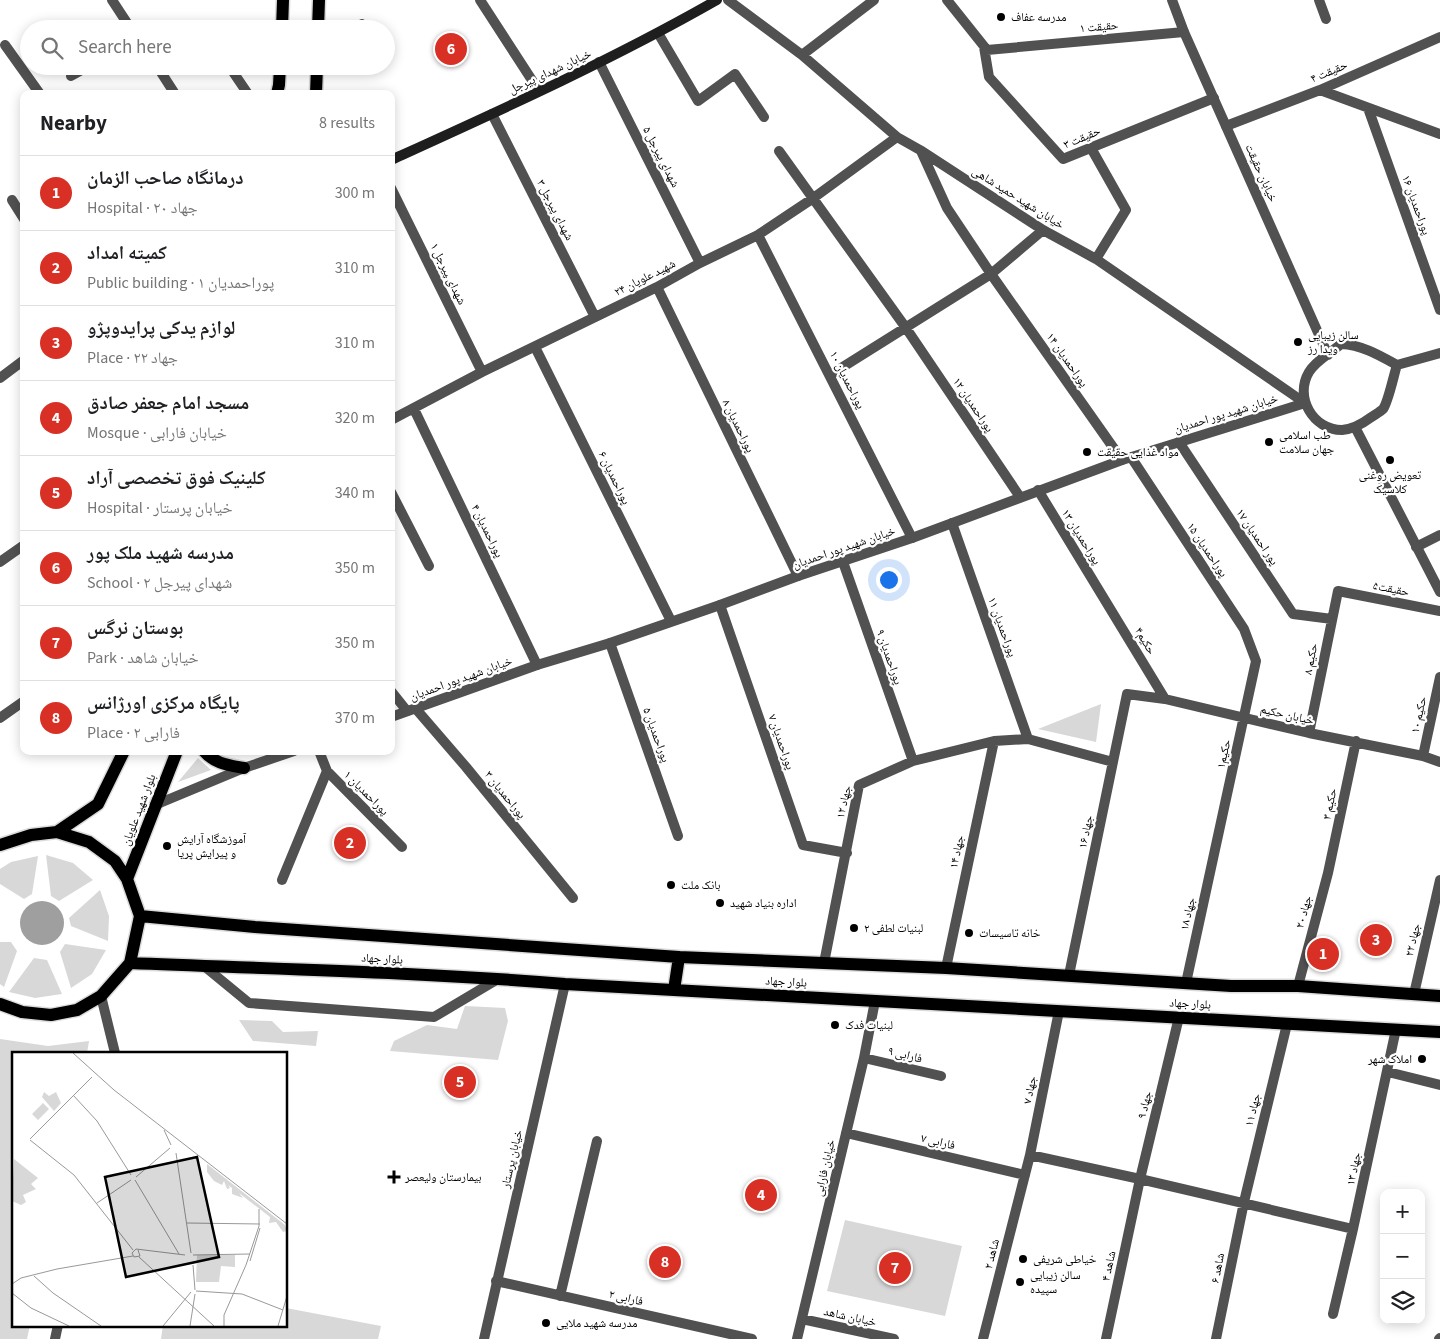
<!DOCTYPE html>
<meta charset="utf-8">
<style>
:root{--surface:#fff;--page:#f6f6f6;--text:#202124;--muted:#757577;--line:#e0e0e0;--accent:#d93025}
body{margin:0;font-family:"Source Sans 3","Noto Naskh Arabic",sans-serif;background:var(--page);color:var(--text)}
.controls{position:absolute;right:15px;bottom:15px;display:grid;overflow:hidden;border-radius:10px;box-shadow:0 2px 12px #0003}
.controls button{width:45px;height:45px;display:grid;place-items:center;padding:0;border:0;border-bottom:1px solid var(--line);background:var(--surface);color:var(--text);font:25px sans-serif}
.you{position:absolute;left:888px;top:579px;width:18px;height:18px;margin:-12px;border:4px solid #fff;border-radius:50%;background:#1a73e8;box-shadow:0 0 0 8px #1a73e833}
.badge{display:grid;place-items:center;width:32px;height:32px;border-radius:50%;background:var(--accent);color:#fff;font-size:16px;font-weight:700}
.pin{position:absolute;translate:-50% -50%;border:2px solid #fff;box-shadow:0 1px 5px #0006}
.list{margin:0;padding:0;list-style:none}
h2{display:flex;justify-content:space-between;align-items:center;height:65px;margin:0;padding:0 20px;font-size:21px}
h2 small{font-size:16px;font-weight:400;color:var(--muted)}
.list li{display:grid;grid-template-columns:32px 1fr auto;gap:15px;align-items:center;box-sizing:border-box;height:75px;padding:0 20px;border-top:1px solid var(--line)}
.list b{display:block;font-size:19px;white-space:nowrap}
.list p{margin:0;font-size:16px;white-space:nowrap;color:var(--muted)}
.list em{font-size:16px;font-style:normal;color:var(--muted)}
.icon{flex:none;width:28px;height:28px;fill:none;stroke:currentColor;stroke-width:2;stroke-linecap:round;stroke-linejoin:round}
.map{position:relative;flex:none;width:1440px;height:1339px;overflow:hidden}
.search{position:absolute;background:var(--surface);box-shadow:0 2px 12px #0003;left:20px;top:20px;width:375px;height:55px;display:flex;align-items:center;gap:12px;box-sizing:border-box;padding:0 18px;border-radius:28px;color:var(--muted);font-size:19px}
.panel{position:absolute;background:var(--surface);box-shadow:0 2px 12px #0003;left:20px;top:90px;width:375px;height:665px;border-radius:10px}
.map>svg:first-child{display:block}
.green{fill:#d8d8d8}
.water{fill:#9f9f9f}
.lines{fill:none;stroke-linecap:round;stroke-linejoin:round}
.primary-casing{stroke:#dbdbdb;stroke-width:15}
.minor{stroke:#515151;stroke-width:10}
.tertiary{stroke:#515151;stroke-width:10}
.secondary{stroke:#1e1e1e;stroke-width:10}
.primary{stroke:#000;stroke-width:12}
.poi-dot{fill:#000;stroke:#fff;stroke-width:2}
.labels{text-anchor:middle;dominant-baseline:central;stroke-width:4.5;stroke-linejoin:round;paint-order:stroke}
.poi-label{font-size:12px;fill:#000;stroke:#fff;text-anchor:start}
.street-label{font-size:12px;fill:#000;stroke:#fff}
.inset-road{fill:none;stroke:#999;stroke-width:1}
.view{fill:#000;fill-opacity:0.15;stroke:#000;stroke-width:2.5}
.inset-edge{fill:none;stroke:#000;stroke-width:2.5}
</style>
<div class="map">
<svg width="1440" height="1339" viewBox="0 0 1440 1339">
<rect width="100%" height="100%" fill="#fff"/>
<!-- green -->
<path class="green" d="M1101 704 1096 742 1038 729Z
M198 758 211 770 178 782Z
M46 855 73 863 93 880 59 901 51 896Z
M38 856 32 894 24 899 0 884V869L11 862Z
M100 890 109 916 108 941 71 926 69 918Z
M0 942H11L17 951 4 987 0 984Z
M65 944 106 950 92 974 71 988 60 952Z
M34 958 47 960 62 994 35 998 9 992Z
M465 1006 505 1008 508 1021 498 1060 390 1051 394 1041 427 1025 457 1029Z
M239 1020 272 1021 283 1032 318 1031 316 1046 253 1041Z
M0 1039 48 1046 89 1041 87 1053H14V1325H30L27 1339H0Z
M845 1220 962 1246 945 1316 827 1291Z
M286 1308 381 1326 378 1339H161L163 1325H286Z"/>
<!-- water -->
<path class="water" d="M20 923a22 22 0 1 1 44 0a22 22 0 1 1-44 0Z"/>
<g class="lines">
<!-- primary casing -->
<g class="primary-casing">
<path id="primary" d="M282 29 283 0
M318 29 319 0
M277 94 279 85 280 66
M316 94 317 66
M204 751C215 764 228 765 244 768
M57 832 98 804 124 751
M0 845 31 835 57 832 89 842 115 861 127 879 140 916 130 963 101 996 77 1010 51 1015 22 1012 0 1004
M127 879 177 751
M140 916 255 927 679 957 946 968 1231 986H1298L1440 996
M130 963C275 969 421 972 565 984L1440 1032
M674 990 679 957"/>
</g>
<!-- minor -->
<path class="minor" d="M112 0 131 29
M480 0 539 91
M728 0 802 55 897 137 920 150 1043 230 1096 259 1305 403
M947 0 987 50 1184 32
M1319 0 1326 19
M353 29 362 24
M658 33 698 101 735 74 764 117
M5 45 40 94
M984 47 989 77 1063 159 1214 98
M802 55 874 0
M599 62 700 263
M157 66 175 94
M229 66 248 94
M71 76 89 66
M1320 90 1440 134
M1368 108 1440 310
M492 114 595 317
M1226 126 1320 90 1440 37
M1091 148 1126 210 1096 259
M779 151 906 328 1020 497
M921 151 947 208 991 274 1122 460
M391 188 482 372
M12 200 24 219
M758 235 912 538
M657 287 798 576
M535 347 671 621
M830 375 991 274 1043 230
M414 409 537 665
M391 420 482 372 657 287 700 263 758 235 812 199 897 137
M1179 442 1293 614 1332 619
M1131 457 1244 629 1256 661 1186 983
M1038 490 1165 699
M391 492 429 566
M952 523 1028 739
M1416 547 1440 535
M0 562 24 545
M843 562 913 761
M720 605 803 845 847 853
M610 643 678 836
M391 691 407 711
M416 709 466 767 573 898
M0 718 24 701
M1309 733 1338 591 1440 611
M319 751 327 771 402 847
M1423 756 1440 677
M282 880 327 771
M824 963 859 785 913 761 994 741 1028 739 1113 762
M204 966 249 1003 434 1017 498 979
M946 968 994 741
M1069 975 1127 694 1165 699 1309 733 1423 756 1440 762
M1298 986 1328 873 1356 741
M1414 994 1440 880
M864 1058 941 1076
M1388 1072 1440 1085
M846 1133 1025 1175
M1030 1155 1140 1179 1353 1229
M496 1281 752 1339
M560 1296 597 1141
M1333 1314 1353 1229 1396 1029
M802 1319 894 1339
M797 1339 864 1058 875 1001
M983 1339 1030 1155 1059 1011
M1106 1339 1140 1179 1179 1017
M1216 1339 1244 1202 1287 1024
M1439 1339 1440 1338"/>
<!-- tertiary -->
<path class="tertiary" d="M1172 0 1184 32 1328 355
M1341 344C1362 345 1379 355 1397 365 1394 374 1388 403 1383 409 1380 412 1374 415 1370 418 1362 424 1353 429 1342 430 1313 430 1294 397 1309 372 1316 360 1331 353 1341 344Z
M1397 365 1440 353
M0 378 24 360
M1355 427 1440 592
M391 717 537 665 610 643 720 605 798 576 912 538 1122 460 1305 403
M155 805 244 768 294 751
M101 996 115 1053
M55 1339 58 1325
M484 1339 565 984"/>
<!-- secondary -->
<path class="secondary" d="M391 160C501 110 612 60 717 0"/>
<!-- primary -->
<use href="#primary" class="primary"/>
</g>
<!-- markers -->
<g class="poi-dot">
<circle cx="1001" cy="17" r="5"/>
<circle cx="1298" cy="342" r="5"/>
<circle cx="1269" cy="442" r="5"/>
<circle cx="1087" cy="452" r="5"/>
<circle cx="1390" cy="460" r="5"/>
<circle cx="167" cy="846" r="5"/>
<circle cx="671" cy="885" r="5"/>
<circle cx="720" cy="903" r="5"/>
<circle cx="854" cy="928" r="5"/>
<circle cx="969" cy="933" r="5"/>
<circle cx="835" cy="1025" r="5"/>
<circle cx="1422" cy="1059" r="5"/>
<path d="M391.5 1169.5h5v5h5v5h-5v5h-5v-5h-5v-5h5z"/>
<circle cx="1023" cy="1259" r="5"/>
<circle cx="1020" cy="1282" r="5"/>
<circle cx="546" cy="1323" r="5"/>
</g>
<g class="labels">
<!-- poi labels -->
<g class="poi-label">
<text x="1011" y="17">مدرسه عفاف</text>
<text x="1308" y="335">سالن زیبایی<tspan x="1308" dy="14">ویدا رز</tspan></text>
<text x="1279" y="435">طب اسلامی<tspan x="1279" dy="14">جهان سلامت</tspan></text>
<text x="1097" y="452">مواد غذایی حقیقت</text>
<text x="1390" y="475" text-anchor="middle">تعویض روغنی<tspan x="1390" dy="14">کلاسیک</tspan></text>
<text x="177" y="839">آموزشگاه آرایش<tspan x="177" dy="14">و پیرایش پریا</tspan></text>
<text x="681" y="885">بانک ملت</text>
<text x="730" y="903">اداره بنیاد شهید</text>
<text x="864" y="928">لبنیات لطفی ۲</text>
<text x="979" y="933">خانه تاسیسات</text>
<text x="845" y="1025">لبنیات فدک</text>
<text x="1412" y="1059" text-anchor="end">املاک شهر</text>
<text x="405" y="1177">بیمارستان ولیعصر</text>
<text x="1033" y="1259">خیاطی شریفی</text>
<text x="1030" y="1275">سالن زیبایی<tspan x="1030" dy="14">سپیده</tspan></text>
<text x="556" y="1323">مدرسه شهید ملایی</text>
</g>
<!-- street labels -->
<g class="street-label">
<text transform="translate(1099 27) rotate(-5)">حقیقت ۱</text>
<text transform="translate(550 72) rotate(-25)">خیابان شهدای پیرجل</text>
<text transform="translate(1329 72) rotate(-23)">حقیقت ۴</text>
<text transform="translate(1082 138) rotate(-23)">حقیقت ۳</text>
<text transform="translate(661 157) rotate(63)">شهدای پیرجل ۵</text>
<text transform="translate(1261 173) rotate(66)">خیابان حقیقت</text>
<text transform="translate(1018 198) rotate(32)">خیابان شهید حمید شاهی</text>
<text transform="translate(1416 205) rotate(70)">پوراحمدیان ۱۶</text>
<text transform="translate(555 210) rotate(63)">شهدای پیرجل ۳</text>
<text transform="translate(448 274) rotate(64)">شهدای ‍‍‍‍‍‍پیرجل ۱</text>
<text transform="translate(645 278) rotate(-27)">شهید علویان ۲۴</text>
<text transform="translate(1067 360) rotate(55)">پوراحمدیان ۱۴</text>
<text transform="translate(847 380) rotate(63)">پوراحمدیان ۱۰</text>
<text transform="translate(973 405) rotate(56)">پوراحمدیان ۱۲</text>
<text transform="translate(1226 414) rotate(-17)">خیابان شهید پور احمدیان</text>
<text transform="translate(738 426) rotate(64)">پوراحمدیان ۸</text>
<text transform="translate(614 478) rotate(64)">پوراحمدیان ۶</text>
<text transform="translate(487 531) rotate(64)">پوراحمدیان ۴</text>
<text transform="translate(1081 537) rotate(58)">پوراحمدیان ۱۳</text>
<text transform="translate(1257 537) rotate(56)">پور احمدیان ۱۷</text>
<text transform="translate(844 548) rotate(-19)">خیابان شهید پور احمدیان</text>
<text transform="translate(1207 550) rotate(56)">پوراحمدیان ۱۵</text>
<text transform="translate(1391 589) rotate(11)">حقیقت۵</text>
<text transform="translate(1002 627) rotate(70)">پوراحمدیان ۱۱</text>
<text transform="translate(1145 641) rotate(59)">حکیم۴</text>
<text transform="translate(889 657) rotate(71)">پوراحمدیان ۹</text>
<text transform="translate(1311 659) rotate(-79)">حکیم ۸</text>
<text transform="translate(461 679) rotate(-20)">خیابان شهید پور احمدیان</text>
<text transform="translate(1287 715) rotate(13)">خیابان حکیم</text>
<text transform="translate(1419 715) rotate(-78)">حکیم ۱۰</text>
<text transform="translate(656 735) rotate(70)">پوراحمدیان ۵</text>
<text transform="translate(781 742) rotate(71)">پوراحمدیان ۷</text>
<text transform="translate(1224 754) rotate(-77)">حکیم۱</text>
<text transform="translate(366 793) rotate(45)">پوراحمدیان ۱</text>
<text transform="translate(505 795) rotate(51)">پوراحمدیان ۳</text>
<text transform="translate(844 802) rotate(-77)">جهاد ۱۲</text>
<text transform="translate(1330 804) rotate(-78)">حکیم ۳</text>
<text transform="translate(139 810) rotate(-69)">بلوار شهید علویان</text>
<text transform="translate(1086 832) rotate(-78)">جهاد ۱۶</text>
<text transform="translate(957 852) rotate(-78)">جهاد ۱۴</text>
<text transform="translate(1304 912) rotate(-75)">جهاد ۲۰</text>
<text transform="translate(1188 914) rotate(-77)">جهاد ۱۸</text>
<text transform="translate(1413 940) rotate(-77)">جهاد ۲۲</text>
<text transform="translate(382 959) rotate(3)">بلوار جهاد</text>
<text transform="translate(786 982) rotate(3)">بلوار جهاد</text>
<text transform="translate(1190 1004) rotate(3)">بلوار جهاد</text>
<text transform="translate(905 1055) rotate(14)">فارابی ۹</text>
<text transform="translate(1030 1090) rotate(-79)">جهاد ۷</text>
<text transform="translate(1145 1105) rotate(-76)">جهاد ۹</text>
<text transform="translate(1253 1110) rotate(-76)">جهاد ۱۱</text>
<text transform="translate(938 1142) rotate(13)">فارابی ۷</text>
<text transform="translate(512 1159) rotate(-77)">خیابان پرستار</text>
<text transform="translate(825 1168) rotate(-77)">خیابان فارابی</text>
<text transform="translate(1354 1169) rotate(-78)">جهاد ۱۳</text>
<text transform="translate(992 1254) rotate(-76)">شاهد ۲</text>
<text transform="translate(1109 1266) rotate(-78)">شاهد ۴</text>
<text transform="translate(1218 1268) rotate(-79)">شاهد ۶</text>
<text transform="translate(626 1298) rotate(13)">فارابی ۲</text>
<text transform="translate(850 1317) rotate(12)">خیابان شاهد</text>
</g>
</g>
<!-- overview -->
<g transform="translate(12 1052)">
<rect width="275" height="275" fill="#fff"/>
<path d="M32 40 37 44 44 40 49 51 42 59 30 45ZM31 51 37 57 26 68 20 62ZM2 107 26 126 19 132 24 137 11 143 14 150 9 153 0 149ZM195 112 273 173 275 179 271 180 264 170 257 171 258 165 227 141 231 146 220 142V136L216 133 218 136 215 137 212 129 210 133 202 129 195 120ZM185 203H223V215L209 214 207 230H184Z" fill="#d8d8d8"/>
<path class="inset-road" d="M61 1 102 38 275 172M61 43 85 69 119 123M152 78 159 93M18 87 80 25M18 88 62 123 121 198M164 101 179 201M124 125 158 96M123 128 167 202M85 151 119 128M175 171 248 172M126 198 128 204 122 205 120 201 124 197 173 203M181 203 238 202M127 205 202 274M238 209 248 176M181 213 183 238M22 224 41 241 89 274M0 232 9 226 45 217 121 204M184 239 230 242 271 258M0 241 19 256 57 274M151 274 179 240M178 274 183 242M212 274V263L234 213 247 174V157M266 274 275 244"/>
<path class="view" d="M185 105 207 205 114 225 93 125Z"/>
<rect width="275" height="275" class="inset-edge"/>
</g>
</svg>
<div class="controls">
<button>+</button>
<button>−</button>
<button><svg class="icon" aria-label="layers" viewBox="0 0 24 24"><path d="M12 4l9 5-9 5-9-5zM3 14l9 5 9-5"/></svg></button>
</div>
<div class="you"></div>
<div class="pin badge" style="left:1323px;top:954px">1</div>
<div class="pin badge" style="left:350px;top:843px">2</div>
<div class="pin badge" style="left:1376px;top:940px">3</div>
<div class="pin badge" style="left:761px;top:1195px">4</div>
<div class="pin badge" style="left:460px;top:1082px">5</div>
<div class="pin badge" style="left:451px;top:49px">6</div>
<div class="pin badge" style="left:895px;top:1268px">7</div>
<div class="pin badge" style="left:665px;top:1262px">8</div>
<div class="search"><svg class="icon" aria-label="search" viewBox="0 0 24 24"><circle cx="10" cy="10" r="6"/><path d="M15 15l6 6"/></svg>Search here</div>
<section class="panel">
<h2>Nearby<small>8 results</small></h2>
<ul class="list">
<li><span class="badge">1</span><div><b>درمانگاه صاحب الزمان</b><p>Hospital · جهاد ۲۰</p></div><em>300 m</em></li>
<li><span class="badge">2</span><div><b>کمیته امداد</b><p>Public building · پوراحمدیان ۱</p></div><em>310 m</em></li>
<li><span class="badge">3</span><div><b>لوازم یدکی پرایدوپژو</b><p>Place · جهاد ۲۲</p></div><em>310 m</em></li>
<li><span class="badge">4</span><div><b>مسجد امام جعفر صادق</b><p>Mosque · خیابان فارابی</p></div><em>320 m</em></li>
<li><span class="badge">5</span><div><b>کلینیک فوق تخصصی آراد</b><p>Hospital · خیابان پرستار</p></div><em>340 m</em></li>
<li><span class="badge">6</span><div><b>مدرسه شهید ملک پور</b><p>School · شهدای پیرجل ۲</p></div><em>350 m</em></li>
<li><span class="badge">7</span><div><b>بوستان نرگس</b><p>Park · خیابان شاهد</p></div><em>350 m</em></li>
<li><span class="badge">8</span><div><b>پایگاه مرکزی اورژانس</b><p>Place · فارابی ۲</p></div><em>370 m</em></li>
</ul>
</section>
</div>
